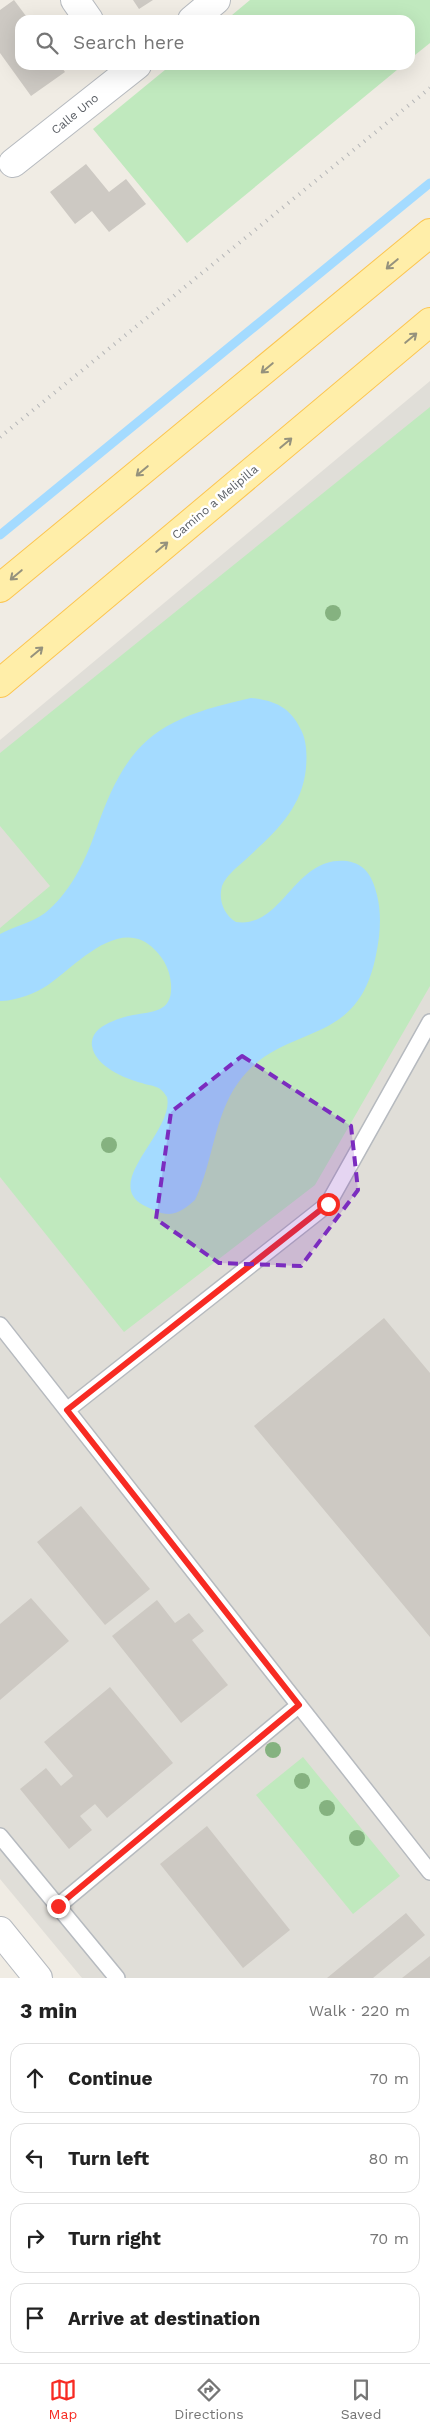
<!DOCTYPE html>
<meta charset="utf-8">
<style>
:root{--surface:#fff;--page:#f6f6f6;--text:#222;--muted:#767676;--line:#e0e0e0;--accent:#f72b23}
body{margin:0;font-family:"Work Sans",sans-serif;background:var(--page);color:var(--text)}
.stop{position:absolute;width:15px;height:15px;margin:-11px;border:4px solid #f72b23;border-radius:50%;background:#fff}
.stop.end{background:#f72b23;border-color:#fff;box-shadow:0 1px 5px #0008}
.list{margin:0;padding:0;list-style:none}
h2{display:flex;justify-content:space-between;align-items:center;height:65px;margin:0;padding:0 20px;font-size:21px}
h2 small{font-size:16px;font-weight:400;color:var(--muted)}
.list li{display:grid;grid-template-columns:32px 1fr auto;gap:15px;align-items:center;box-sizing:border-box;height:70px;margin:0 10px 10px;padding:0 10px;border:1px solid var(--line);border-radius:15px}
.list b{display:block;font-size:19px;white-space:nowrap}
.list em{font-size:16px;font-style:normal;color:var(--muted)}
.icon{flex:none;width:28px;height:28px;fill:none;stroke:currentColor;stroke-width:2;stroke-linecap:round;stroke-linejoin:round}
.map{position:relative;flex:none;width:430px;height:1978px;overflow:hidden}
.search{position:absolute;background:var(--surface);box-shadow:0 5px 20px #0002;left:15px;right:15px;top:15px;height:55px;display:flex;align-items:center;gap:12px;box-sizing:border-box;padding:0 18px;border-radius:15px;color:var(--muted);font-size:19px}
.sheet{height:385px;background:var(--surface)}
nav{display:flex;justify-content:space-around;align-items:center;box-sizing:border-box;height:70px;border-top:1px solid var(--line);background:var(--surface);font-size:14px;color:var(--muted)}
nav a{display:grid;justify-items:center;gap:2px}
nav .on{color:var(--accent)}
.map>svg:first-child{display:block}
.industrial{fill:#e0ded8}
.green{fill:#c0e9be}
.water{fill:#a4dbff}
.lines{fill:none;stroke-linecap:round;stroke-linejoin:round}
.stream{stroke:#a4dbff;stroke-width:9}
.building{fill:#cdc9c3}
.service-casing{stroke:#b6babf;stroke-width:18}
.minor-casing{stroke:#b6babf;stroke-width:30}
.primary-casing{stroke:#fcc550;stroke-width:30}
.service{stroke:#fff;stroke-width:15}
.minor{stroke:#fff;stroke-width:28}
.primary{stroke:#ffeea9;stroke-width:28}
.rail{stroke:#b5b6b7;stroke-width:4;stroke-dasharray:1 6;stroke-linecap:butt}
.tree{fill:#85b280}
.oneway{stroke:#95927d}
.route{stroke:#f72b23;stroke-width:6}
.marked{fill:#7b2cbf;fill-opacity:0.2;stroke:#7b2cbf;stroke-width:4;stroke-dasharray:10 6;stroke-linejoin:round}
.labels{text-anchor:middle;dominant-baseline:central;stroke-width:5;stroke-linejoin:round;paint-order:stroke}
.street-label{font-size:12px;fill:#5c6066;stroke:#fff}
</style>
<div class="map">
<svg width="430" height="1978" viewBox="0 0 430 1978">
<rect width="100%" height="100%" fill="#f0ece4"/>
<!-- industrial -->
<path class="industrial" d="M430 381V1978H82L0 1879V740Z"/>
<!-- green -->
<path class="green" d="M250 0H430V43L410 59V20H226Z
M171 65H403L187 243 93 129Z
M430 407V986L315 1185 124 1332 0 1177V928L50 886 0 826V753Z
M303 1757 400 1876 353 1914 256 1795Z"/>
<!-- water -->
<path class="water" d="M251 698C273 700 290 707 300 728 307 740 307 755 306 768 302 810 273 834 244 861 236 868 226 876 222 886 218 900 224 915 236 922 283 929 294 855 347 861 366 864 373 878 377 895 382 915 380 936 376 955 357 1052 282 1020 238 1083 214 1116 213 1163 195 1200 187 1207 180 1213 169 1214 160 1214 151 1209 143 1205 102 1182 175 1131 167 1097 164 1093 162 1089 156 1087 152 1085 146 1085 142 1083 125 1079 95 1066 92 1046 91 1040 94 1033 99 1029 108 1022 122 1017 133 1015 154 1011 173 1012 171 984 170 971 165 960 155 950 120 914 76 966 48 985 34 994 18 1000 2 1001H0V934C15 926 31 923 45 913 69 894 85 862 95 833 127 740 156 719 251 698Z"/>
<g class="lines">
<!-- stream -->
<path class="stream" d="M0 535 430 183"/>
</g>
<!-- building -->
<path class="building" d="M14 0 29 20H20V65H60L65 72 31 96 0 53V10Z
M133 0H153L139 9Z
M86 164 109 192 126 179 146 204 109 232 92 211 75 224 50 192Z
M384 1318 430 1373V1637L254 1426Z
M81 1506 150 1589 105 1625 37 1542Z
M31 1598 69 1641 0 1700V1624Z
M157 1600 175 1623 189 1613 204 1631 192 1640 228 1685 181 1723 112 1636Z
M110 1687 173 1763 107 1818 95 1804 80 1816 92 1830 69 1849 20 1789 46 1768 61 1786 73 1776 44 1742Z
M207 1826 290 1930 243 1968 160 1864Z
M406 1913 425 1935 373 1978H327Z
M430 1956V1978H402Z"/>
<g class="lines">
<!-- service casing -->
<g class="service-casing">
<path id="service" d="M0 1325 430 1872
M67 1410 328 1204 430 1022
M0 1836 117 1978
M58 1906 299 1705"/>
</g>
<!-- minor casing -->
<g class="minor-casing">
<path id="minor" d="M75 0 89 20
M192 20 216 0
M13 163 137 65
M0 1931 38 1978"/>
</g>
<!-- primary casing -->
<g class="primary-casing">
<path id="primary" d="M0 588 430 233
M0 683 430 322"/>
</g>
<!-- service -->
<use href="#service" class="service"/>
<!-- minor -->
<use href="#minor" class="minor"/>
<!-- primary -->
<use href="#primary" class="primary"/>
<!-- rail -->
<path class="rail" d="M0 437 430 88"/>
</g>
<!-- trees -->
<g class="tree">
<circle cx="333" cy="613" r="8"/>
<circle cx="109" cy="1145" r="8"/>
<circle cx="273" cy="1750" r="8"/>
<circle cx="302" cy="1781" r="8"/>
<circle cx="327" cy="1808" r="8"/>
<circle cx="357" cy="1838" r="8"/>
</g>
<!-- one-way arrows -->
<defs><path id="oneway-shaft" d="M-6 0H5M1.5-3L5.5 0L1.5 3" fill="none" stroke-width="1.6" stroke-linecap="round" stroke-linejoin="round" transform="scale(1.25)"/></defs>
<g class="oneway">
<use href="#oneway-shaft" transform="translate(392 264) rotate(140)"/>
<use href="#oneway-shaft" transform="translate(411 338) rotate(-40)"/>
<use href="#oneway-shaft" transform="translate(267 368) rotate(140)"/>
<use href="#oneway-shaft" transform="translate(286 443) rotate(-40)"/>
<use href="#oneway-shaft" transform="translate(142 471) rotate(140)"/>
<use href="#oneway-shaft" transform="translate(162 547) rotate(-40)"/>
<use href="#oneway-shaft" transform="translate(16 575) rotate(140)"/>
<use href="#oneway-shaft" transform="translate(37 652) rotate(-40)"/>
</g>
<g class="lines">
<!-- route -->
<path class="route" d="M58 1906 299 1705 67 1410 328 1204"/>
</g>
<!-- marked area -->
<path class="marked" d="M242 1056 351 1126 358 1190 301 1266 219 1263 156 1219 171 1112Z"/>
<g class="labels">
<!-- street labels -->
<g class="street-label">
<text transform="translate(75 114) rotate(-39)">Calle Uno</text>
<text transform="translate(215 502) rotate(-40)">Camino a Melipilla</text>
</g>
</g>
</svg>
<div class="stop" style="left:328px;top:1204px"></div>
<div class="stop end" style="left:58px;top:1906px"></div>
<div class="search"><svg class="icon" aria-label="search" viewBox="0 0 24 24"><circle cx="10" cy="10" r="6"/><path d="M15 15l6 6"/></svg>Search here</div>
</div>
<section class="sheet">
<h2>3 min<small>Walk · 220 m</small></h2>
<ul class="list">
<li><svg class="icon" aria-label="ahead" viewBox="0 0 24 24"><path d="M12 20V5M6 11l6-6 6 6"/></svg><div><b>Continue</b></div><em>70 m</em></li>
<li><svg class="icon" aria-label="left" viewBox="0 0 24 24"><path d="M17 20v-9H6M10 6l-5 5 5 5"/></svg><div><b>Turn left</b></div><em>80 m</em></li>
<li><svg class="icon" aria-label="right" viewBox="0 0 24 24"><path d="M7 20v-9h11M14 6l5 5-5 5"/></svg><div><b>Turn right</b></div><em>70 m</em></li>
<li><svg class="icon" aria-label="arrive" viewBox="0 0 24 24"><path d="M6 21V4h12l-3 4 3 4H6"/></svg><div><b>Arrive at destination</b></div></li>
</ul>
</section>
<nav>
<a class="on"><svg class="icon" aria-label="map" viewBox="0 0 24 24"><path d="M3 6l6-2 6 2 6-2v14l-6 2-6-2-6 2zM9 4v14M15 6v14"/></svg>Map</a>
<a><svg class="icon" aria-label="directions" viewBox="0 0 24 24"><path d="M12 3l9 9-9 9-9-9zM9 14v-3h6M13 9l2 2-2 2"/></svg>Directions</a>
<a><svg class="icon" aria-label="saved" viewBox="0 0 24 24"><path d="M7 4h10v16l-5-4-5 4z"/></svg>Saved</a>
</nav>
